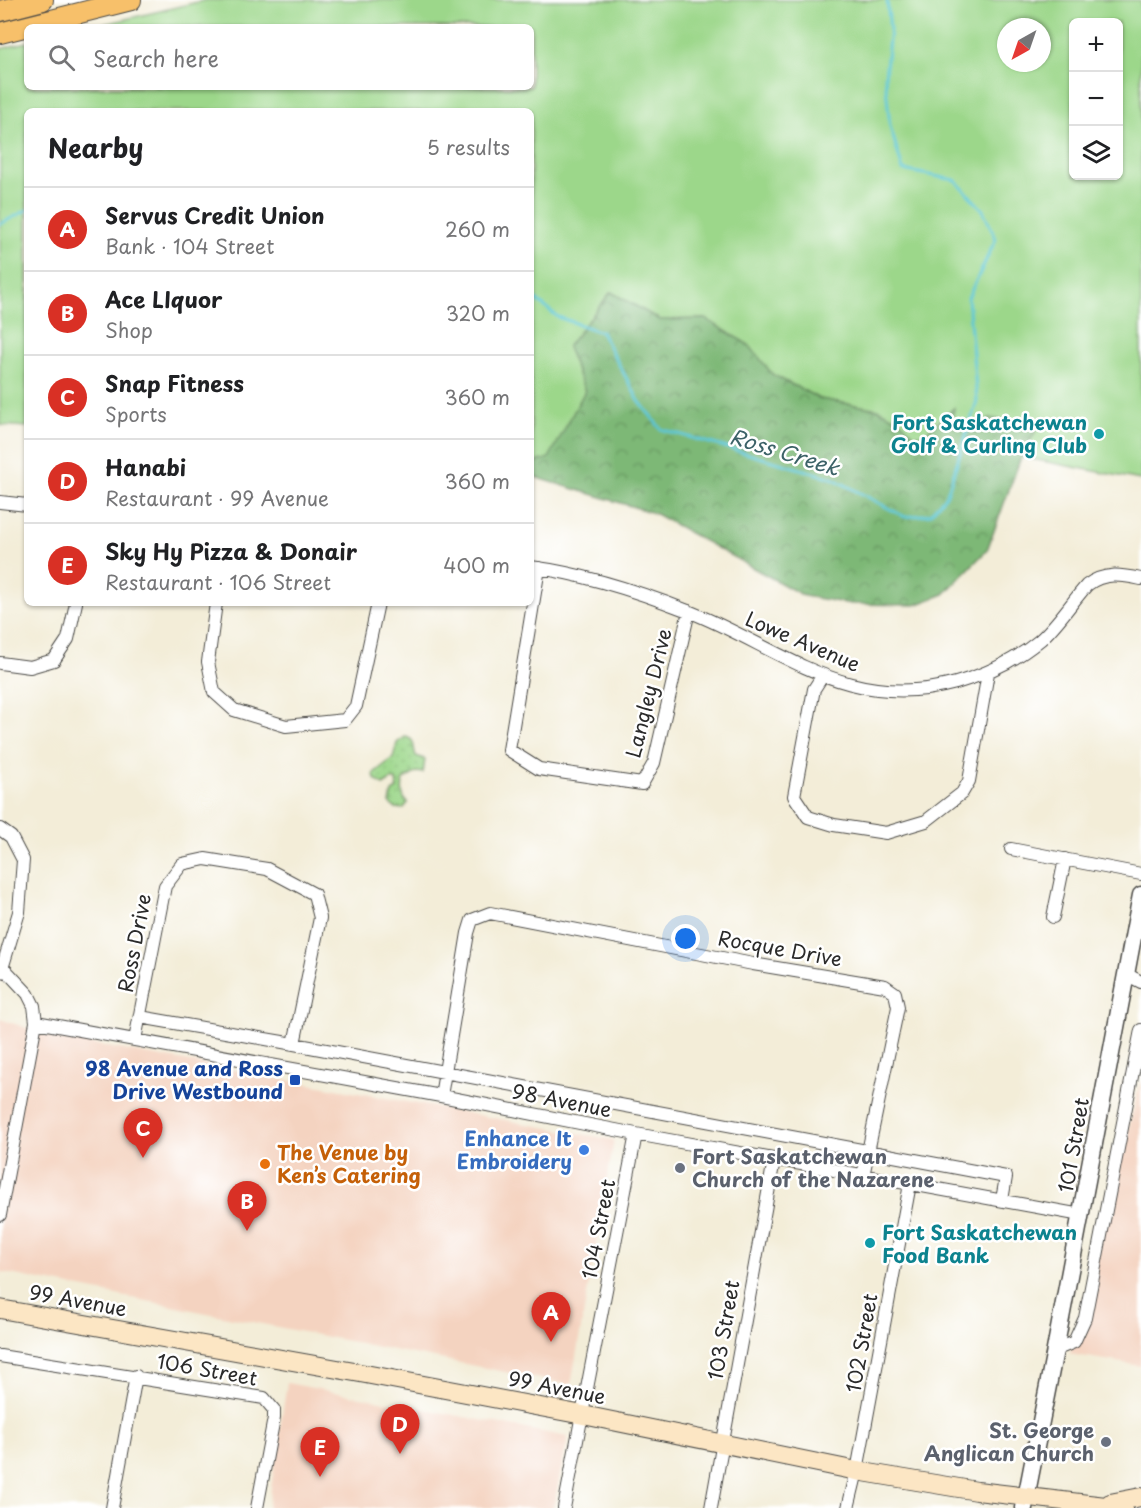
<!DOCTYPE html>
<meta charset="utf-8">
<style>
:root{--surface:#fff;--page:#f6f6f6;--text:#202124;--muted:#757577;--line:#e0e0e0;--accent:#d93025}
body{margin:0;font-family:"Playpen Sans",sans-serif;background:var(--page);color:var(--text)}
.controls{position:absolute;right:18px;top:18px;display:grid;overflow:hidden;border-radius:9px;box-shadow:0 2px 4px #0004}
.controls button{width:54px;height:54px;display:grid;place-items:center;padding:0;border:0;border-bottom:2px solid var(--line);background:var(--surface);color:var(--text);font:30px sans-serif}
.compass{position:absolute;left:997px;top:18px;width:54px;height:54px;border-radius:50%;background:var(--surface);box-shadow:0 2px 4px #0004;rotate:220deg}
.you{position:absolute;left:686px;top:939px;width:21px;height:21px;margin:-15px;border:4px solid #fff;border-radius:50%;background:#1a73e8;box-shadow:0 0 0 9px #1a73e833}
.badge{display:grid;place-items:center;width:39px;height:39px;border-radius:50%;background:var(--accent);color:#fff;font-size:20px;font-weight:700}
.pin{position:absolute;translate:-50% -50px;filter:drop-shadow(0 2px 3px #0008)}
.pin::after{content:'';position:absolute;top:32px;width:21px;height:18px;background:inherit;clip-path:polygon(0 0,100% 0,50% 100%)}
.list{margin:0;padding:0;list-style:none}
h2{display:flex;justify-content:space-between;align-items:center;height:78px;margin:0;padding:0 24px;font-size:26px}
h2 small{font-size:20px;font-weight:400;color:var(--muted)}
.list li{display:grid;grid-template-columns:39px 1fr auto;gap:18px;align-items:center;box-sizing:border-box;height:84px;padding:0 24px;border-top:2px solid var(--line)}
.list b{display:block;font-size:22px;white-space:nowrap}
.list p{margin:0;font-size:20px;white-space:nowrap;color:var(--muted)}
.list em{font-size:20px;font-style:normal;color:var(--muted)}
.icon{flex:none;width:33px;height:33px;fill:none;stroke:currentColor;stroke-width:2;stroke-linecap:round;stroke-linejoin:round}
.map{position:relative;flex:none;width:1141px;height:1508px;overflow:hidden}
.search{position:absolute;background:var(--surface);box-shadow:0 2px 4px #0004;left:24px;top:24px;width:510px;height:66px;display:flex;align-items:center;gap:15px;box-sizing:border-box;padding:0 21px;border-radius:9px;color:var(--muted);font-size:22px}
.panel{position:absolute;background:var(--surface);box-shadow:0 2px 4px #0004;left:24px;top:108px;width:510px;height:498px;border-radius:9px}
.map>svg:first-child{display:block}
.built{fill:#f4d3c0}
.grass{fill:#9cd78a;stroke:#64815a;stroke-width:1.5;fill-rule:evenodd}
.forest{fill:url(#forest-crowns);stroke:#547250;stroke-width:1.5}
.park{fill:url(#park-dots);stroke:#64815a;stroke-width:1.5}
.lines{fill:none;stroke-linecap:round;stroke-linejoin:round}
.stream{stroke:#5cc7d6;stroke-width:3}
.minor-casing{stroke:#494845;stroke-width:14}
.tertiary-casing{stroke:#494845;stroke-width:19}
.secondary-casing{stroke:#494845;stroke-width:20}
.primary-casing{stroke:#494845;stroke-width:22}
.minor{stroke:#fff;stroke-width:12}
.tertiary{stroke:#fff;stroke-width:16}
.secondary{stroke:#fce6c4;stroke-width:18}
.primary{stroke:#f7c06b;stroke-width:20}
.culture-dot{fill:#0f9aa8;stroke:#fff;stroke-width:2}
.transit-dot{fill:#1a4fb4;stroke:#fff;stroke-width:2}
.shop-dot{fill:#3f7fe0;stroke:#fff;stroke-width:2}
.food-dot{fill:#e8710a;stroke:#fff;stroke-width:2}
.worship-dot{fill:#6b7280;stroke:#fff;stroke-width:2}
.labels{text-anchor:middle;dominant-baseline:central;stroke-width:5;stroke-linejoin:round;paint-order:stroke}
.culture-label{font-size:20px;font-weight:bold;fill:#0d838f;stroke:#fff;text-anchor:end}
.street-label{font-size:20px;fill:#2b2b2b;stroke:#fff}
.transit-label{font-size:20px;font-weight:bold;fill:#164399;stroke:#fff;text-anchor:end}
.shop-label{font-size:20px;font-weight:bold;fill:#366cbe;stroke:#fff;text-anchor:end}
.food-label{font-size:20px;font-weight:bold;fill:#c56008;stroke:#fff;text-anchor:start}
.worship-label{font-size:20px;font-weight:bold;fill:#5b616d;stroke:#fff;text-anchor:start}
.water-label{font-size:21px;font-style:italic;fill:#3c6267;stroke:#fff}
</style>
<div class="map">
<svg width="1141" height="1508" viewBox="0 0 1141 1508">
<defs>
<pattern id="forest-crowns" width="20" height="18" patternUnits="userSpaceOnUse" patternTransform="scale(1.5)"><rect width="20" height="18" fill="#7db876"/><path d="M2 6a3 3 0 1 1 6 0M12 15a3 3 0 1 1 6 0" fill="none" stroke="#679661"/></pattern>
<pattern id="park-dots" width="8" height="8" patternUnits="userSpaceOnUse" patternTransform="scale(1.5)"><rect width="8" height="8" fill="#9cd78a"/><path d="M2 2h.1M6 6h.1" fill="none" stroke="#87b977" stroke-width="1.8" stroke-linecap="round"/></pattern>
</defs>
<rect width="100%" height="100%" fill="#fff"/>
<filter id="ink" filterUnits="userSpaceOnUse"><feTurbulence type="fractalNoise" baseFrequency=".0167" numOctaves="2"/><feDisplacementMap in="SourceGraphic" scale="12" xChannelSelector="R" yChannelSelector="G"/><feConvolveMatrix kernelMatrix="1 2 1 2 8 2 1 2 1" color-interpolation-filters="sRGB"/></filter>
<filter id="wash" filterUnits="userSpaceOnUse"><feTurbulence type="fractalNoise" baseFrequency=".008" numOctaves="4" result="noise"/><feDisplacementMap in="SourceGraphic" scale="24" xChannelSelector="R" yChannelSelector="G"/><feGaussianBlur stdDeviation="1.35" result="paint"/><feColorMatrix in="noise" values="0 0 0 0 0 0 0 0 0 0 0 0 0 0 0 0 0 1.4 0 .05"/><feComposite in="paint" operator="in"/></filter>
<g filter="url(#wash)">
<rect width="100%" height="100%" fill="#f3edd8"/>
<!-- built -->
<path class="built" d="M0 1019 54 1037 614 1140 571 1385 0 1272Z
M1141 1080V1366L1070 1354Z
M287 1383 568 1437 553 1508H268Z"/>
<!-- grass -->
<path class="grass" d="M206 0H1141V480L1021 457 1038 427 978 433 951 426 953 409 923 436 914 435 898 419 878 409 820 399 773 375 748 345 706 319 660 320 611 292 567 347 585 391 549 459 531 464V111H27V427L0 425V49L27 42V87H531V27H92ZM1074 22H1118V176H1074ZM1006 27H1042V63H1006Z"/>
<!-- forest -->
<path class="forest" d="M611 292 660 320 706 319 749 345 773 375 820 399 878 409 898 419 914 435H923L954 408 951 426 978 433 990 418 1038 426 1021 457 987 550 944 594 915 605 851 604 804 596 654 513 531 476V464L549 458 585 391 567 347Z"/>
<!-- park -->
<path class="park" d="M405 737C417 739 412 747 416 756L425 759 423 773 417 772 403 780C402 789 401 797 408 803L403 809 395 808 390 804 392 792 397 789 396 780H391L383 785 375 779 374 773 393 758 397 743Z"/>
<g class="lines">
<!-- stream -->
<path class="stream" d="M0 224 27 210
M531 296 558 317 601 332 639 401 661 429 832 478 905 517 930 514 947 494 977 401 968 298 996 239 983 210 955 180 903 170 890 126 885 77 890 30 887 0"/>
</g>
</g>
<g filter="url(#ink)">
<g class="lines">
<!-- minor casing -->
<g class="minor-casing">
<path id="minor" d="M0 502 27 505
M531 567C585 574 637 591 688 611 782 648 847 713 956 683 987 674 1015 661 1040 640 1058 624 1071 603 1087 585 1104 572 1121 575 1141 579
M539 568 509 750 539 769 642 784 654 763 689 611
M216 603 208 662 214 692 234 710 286 726 345 720 356 706 378 603
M0 663 30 667 54 660 68 639 76 603
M823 675 814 689 794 796 808 817 834 825 886 833 926 821 962 793 969 781 988 673
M0 829 11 837 23 860 19 912 1 972
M1011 849 1141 874
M1053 917 1065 859
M0 964 28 994 34 1006 36 1022 0 1215
M1126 974 1141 982
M140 1017 294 1044 1006 1177 1002 1200
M36 1022 441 1096 636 1134 1081 1215
M135 1040 165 886 182 864 205 859 267 869 314 894 320 918 294 1044
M441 1096 468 933 472 920 490 913 753 964 885 986 895 993 898 1007 863 1176
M1055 1350 1074 1342 1085 1318 1141 1030
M0 1356 264 1398 274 1410V1418L257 1508
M112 1508 136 1376
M564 1508 636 1134
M711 1508 774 1160
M848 1508 857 1471 910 1184"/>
</g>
<!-- tertiary casing -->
<g class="tertiary-casing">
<path id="tertiary" d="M1024 1508 1055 1350 1141 895"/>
</g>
<!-- secondary casing -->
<g class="secondary-casing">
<path id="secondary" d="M0 1309 360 1373 583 1415 857 1471 977 1491 1123 1508
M1110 1503 1141 1497"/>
</g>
<!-- primary casing -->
<g class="primary-casing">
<path id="primary" d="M0 11 43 0
M0 33 131 0"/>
</g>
<!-- minor -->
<use href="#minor" class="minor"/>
<!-- tertiary -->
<use href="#tertiary" class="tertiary"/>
<!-- secondary -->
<use href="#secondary" class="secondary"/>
<!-- primary -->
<use href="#primary" class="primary"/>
</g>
</g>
<!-- markers -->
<g class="culture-dot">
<circle cx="1099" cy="434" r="6"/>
<circle cx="870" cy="1243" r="6"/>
</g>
<rect class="transit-dot" x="289" y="1074" width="12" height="12" rx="3"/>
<circle class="shop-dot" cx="584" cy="1150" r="6"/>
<circle class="food-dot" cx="265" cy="1164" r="6"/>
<g class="worship-dot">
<circle cx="680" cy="1168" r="6"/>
<circle cx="1106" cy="1442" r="6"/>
</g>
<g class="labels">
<!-- culture labels -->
<g class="culture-label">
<text x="1087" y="422">Fort Saskatchewan<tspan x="1087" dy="23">Golf &amp; Curling Club</tspan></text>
<text x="882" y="1232" text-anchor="start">Fort Saskatchewan<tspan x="882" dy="23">Food Bank</tspan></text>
</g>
<!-- street labels -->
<g class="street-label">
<text transform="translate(803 641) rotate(23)">Lowe Avenue</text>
<text transform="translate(648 693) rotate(-76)">Langley Drive</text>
<text transform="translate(134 943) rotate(-79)">Ross Drive</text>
<text transform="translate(780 948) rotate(10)">Rocque Drive</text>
<text transform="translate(562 1100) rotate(11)">98 Avenue</text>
<text transform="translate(1073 1145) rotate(-80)">101 Street</text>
<text transform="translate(598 1229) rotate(-79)">104 Street</text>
<text transform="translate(78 1300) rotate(10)">99 Avenue</text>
<text transform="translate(723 1330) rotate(-80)">103 Street</text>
<text transform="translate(861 1343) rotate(-80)">102 Street</text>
<text transform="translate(207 1369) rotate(10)">106 Street</text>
<text transform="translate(557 1387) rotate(11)">99 Avenue</text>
</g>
<!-- transit labels -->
<g class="transit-label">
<text x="283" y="1068">98 Avenue and Ross<tspan x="283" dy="23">Drive Westbound</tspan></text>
</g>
<!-- shop labels -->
<g class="shop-label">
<text x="572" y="1138">Enhance It<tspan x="572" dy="23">Embroidery</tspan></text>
</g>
<!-- food labels -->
<g class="food-label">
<text x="277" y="1152">The Venue by<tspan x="277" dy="23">Ken’s Catering</tspan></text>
</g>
<!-- worship labels -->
<g class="worship-label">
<text x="692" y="1156">Fort Saskatchewan<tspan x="692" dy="23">Church of the Nazarene</tspan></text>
<text x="1094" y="1430" text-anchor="end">St. George<tspan x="1094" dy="23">Anglican Church</tspan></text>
</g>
<!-- water labels -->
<g class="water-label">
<text transform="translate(785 451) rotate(17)">Ross Creek</text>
</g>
</g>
</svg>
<div class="controls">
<button>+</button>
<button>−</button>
<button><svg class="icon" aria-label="layers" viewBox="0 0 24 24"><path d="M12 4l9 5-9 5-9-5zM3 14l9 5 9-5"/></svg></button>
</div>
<svg class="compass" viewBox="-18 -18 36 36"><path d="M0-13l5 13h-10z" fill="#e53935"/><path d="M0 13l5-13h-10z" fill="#757577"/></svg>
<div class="you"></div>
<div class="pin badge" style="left:551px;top:1342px">A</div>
<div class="pin badge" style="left:247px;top:1231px">B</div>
<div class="pin badge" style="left:143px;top:1158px">C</div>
<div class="pin badge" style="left:400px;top:1454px">D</div>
<div class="pin badge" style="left:320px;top:1477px">E</div>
<div class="search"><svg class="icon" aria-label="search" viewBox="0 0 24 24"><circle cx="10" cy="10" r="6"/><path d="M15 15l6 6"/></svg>Search here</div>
<section class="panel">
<h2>Nearby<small>5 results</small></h2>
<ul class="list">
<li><span class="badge">A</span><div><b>Servus Credit Union</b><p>Bank · 104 Street</p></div><em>260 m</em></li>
<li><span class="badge">B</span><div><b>Ace LIquor</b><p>Shop</p></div><em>320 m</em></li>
<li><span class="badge">C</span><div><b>Snap Fitness</b><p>Sports</p></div><em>360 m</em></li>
<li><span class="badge">D</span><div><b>Hanabi</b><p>Restaurant · 99 Avenue</p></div><em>360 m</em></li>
<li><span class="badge">E</span><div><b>Sky Hy Pizza &amp; Donair</b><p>Restaurant · 106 Street</p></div><em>400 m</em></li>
</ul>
</section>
</div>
